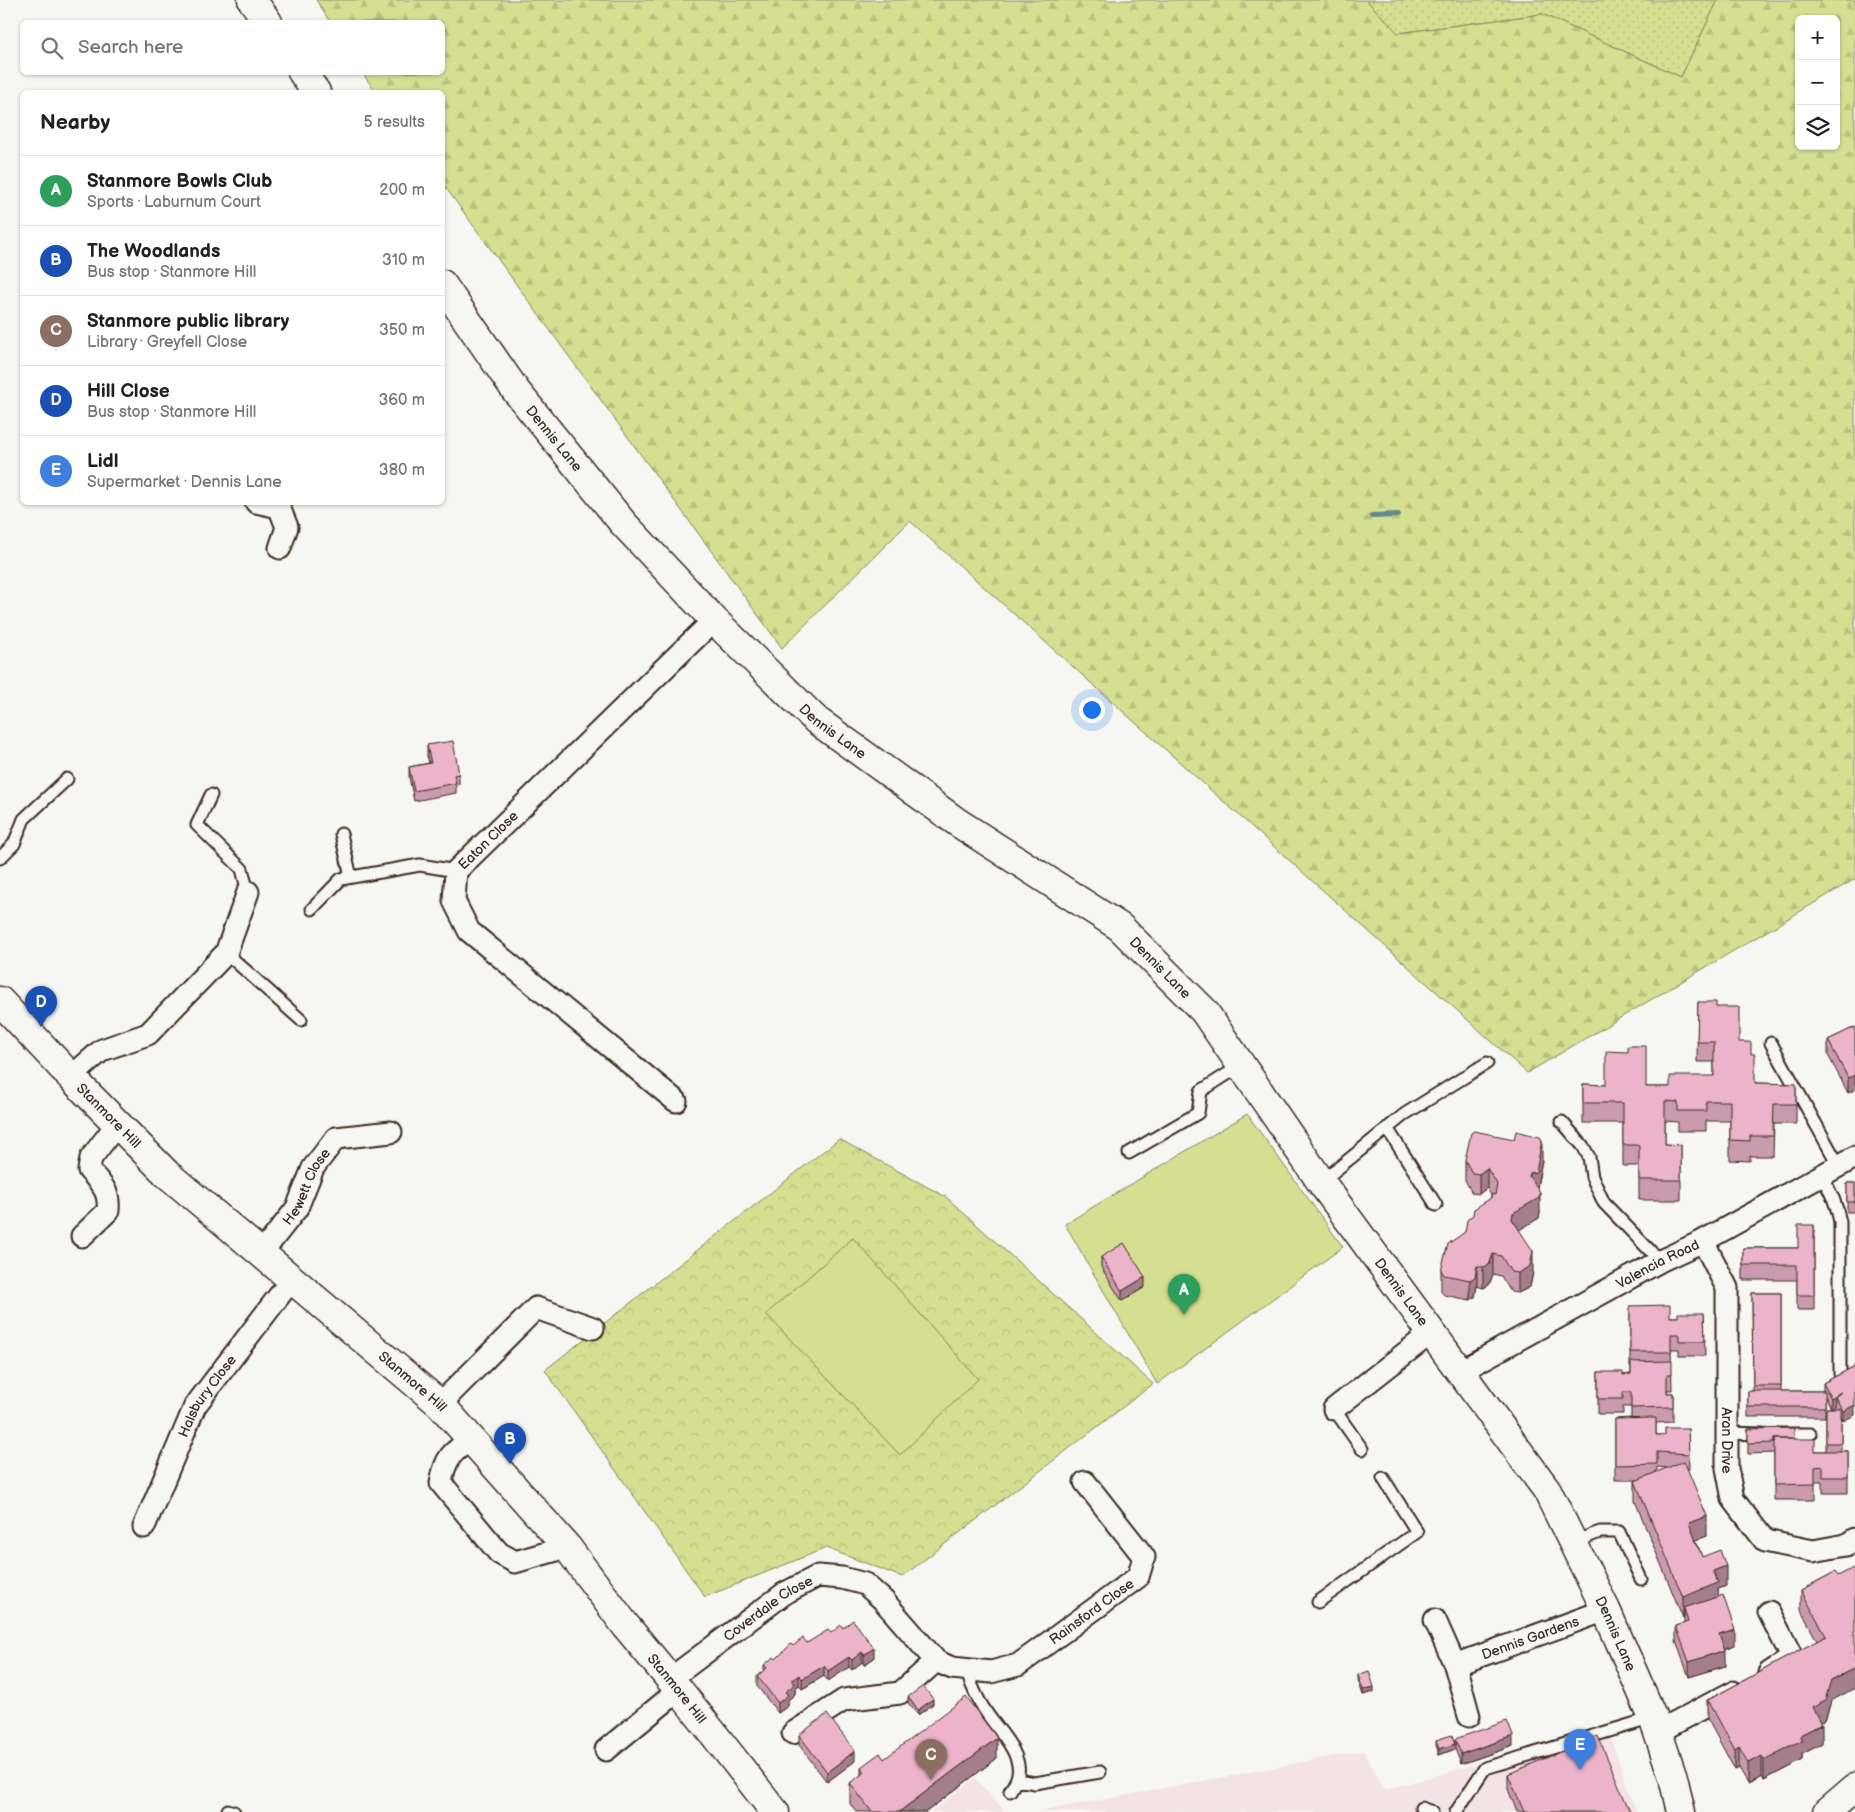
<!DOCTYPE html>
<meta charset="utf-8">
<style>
:root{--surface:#fff;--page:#f6f6f6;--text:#202124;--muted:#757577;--line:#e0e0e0;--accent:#0f766e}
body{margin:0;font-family:"Balsamiq Sans",sans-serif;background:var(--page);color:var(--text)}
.controls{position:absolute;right:15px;top:15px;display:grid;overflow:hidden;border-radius:8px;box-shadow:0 1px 4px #0004}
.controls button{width:45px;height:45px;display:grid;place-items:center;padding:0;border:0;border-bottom:1px solid var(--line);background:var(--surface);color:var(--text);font:25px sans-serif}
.you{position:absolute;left:1091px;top:709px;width:18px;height:18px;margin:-12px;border:4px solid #fff;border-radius:50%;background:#1a73e8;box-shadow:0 0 0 8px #1a73e833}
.badge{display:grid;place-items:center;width:32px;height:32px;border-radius:50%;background:var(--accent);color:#fff;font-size:16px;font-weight:700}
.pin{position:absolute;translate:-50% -41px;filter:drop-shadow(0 1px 2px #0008)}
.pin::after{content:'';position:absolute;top:26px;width:18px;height:15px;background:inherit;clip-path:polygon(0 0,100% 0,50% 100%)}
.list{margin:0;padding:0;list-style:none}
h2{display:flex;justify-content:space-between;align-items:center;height:65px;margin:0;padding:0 20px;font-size:21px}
h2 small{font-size:16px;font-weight:400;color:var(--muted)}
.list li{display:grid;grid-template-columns:32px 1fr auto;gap:15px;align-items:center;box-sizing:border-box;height:70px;padding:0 20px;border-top:1px solid var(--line)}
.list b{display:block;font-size:19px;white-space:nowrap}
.list p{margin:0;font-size:16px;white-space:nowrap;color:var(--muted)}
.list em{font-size:16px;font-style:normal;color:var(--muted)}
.icon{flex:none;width:28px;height:28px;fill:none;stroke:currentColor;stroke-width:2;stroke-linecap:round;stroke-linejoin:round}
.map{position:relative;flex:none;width:1855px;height:1812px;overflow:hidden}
.search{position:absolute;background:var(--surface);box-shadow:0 1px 4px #0004;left:20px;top:20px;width:425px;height:55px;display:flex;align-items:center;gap:12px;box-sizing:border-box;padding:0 18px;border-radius:8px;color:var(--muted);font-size:19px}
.panel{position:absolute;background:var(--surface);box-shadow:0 1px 4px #0004;left:20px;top:90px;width:425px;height:415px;border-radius:8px}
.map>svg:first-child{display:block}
.built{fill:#f3e2e6}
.grass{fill:url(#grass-dots);stroke:#888458}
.forest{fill:url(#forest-firs);stroke:#888458;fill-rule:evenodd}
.park{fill:url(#park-crowns);stroke:#888458}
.garden{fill:#d4df92;stroke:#888458}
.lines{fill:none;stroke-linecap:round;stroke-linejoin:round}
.stream{stroke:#618b8b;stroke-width:6}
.service-casing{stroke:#3b2a1e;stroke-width:15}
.minor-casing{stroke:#3b2a1e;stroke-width:25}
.tertiary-casing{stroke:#3b2a1e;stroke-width:31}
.primary-casing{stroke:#3b2a1e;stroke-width:31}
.service{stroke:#f6f6f2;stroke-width:11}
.minor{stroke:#f6f6f2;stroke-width:21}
.tertiary{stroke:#f6f6f2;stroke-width:28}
.primary{stroke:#f6f6f2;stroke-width:28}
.wall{fill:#ca9bae;stroke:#3b2a1e;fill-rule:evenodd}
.shaded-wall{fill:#a47e8d;stroke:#3b2a1e}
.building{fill:#ebb4ca;stroke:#3b2a1e}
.labels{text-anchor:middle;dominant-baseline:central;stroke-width:5;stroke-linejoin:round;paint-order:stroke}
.street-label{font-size:14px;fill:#3b2a1e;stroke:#f6f6f2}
</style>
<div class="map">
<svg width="1855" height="1812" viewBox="0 0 1855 1812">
<defs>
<pattern id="grass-dots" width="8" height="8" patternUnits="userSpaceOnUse" patternTransform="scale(1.25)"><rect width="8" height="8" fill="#d4df92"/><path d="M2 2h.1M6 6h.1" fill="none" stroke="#b7c07d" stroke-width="1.8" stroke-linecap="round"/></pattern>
<pattern id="forest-firs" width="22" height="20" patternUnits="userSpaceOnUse" patternTransform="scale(1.25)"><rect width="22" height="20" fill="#d4df92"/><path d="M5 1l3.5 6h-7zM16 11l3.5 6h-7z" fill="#b7c07d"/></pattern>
<pattern id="park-crowns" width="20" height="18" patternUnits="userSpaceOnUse" patternTransform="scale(1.25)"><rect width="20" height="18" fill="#d4df92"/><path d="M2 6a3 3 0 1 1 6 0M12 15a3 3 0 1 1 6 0" fill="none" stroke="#b7c07d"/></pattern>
</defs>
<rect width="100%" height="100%" fill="#f6f6f2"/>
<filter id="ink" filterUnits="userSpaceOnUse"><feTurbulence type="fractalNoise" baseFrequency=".02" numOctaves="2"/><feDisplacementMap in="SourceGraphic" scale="10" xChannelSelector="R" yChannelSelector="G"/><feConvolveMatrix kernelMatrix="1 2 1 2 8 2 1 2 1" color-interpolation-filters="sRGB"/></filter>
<g filter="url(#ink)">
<!-- built -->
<path class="built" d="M1607 1727 1636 1812H1037L1363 1751 1385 1790Z
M975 1778 1005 1812H931Z"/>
<!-- grass -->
<path class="grass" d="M1366 0H1718L1681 77 1542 14 1398 33Z"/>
<!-- forest -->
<path class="forest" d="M316 0H1366L1398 33 1542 14 1681 77 1718 0H1855V879L1527 1073 910 521 782 648 443 184 442 92H376L362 73 442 72V22H330ZM1799 19H1836V146H1799Z"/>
<!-- park -->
<path class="park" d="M839 1139 946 1197 1153 1384 902 1577 826 1548 705 1597 545 1370Z"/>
<!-- garden -->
<path class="garden" d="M1247 1114 1343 1247 1157 1384 1065 1224Z
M853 1238 978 1379 900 1455 766 1314Z"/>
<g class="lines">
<!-- stream -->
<path class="stream" d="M1372 516 1398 515"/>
<!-- service casing -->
<g class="service-casing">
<path id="service" d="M211 795 197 825 242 869 248 892
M341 834 351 877
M0 858 14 844 24 819 67 779
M312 909 341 879 420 865 456 871
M226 953 301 1020
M1771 1043 1839 1166
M1562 1122 1583 1146 1589 1157 1592 1177 1604 1203 1660 1261
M1387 1128 1436 1205
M1129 1153 1198 1113 1201 1091 1240 1066
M1821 1176C1831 1191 1837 1204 1840 1222V1374
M1321 1182 1405 1114 1487 1063
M1334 1409 1362 1449
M1727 1433 1763 1434
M1781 1434H1810
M1573 1542 1600 1532H1619L1641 1579
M1318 1602 1417 1532 1383 1478
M966 1670C971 1684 976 1697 984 1709 995 1727 1015 1745 1018 1765 1020 1775 1015 1783 1010 1791
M1017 1780 1035 1783 1100 1772
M1421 1808 1432 1812
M228 1812V1810L234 1812
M1456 1812 1485 1768 1653 1718"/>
</g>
<!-- minor casing -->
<g class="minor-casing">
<g id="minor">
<path d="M256 502 279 507 287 527 280 548"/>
<path d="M71 1077 102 1050 148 1034 226 953 248 892"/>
<path id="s1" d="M676 1101 469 931 454 901 456 871 714 620"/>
<path d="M82 1236 108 1211C110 1191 102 1185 89 1170L91 1158 117 1124"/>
<path id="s2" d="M1703 1241 1727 1288V1468L1733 1499 1765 1541 1813 1551 1846 1545 1855 1539"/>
<path id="s3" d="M261 1254 297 1208 313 1168 336 1138 391 1132"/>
<path id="s4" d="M1461 1371 1660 1261 1703 1241 1855 1157"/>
<path d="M440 1404 536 1308 593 1328"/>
<path d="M1334 1409 1431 1333"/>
<path d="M473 1439C452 1451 445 1458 441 1483L499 1553 515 1562 567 1547"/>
<path id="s5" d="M144 1527 195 1406 292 1279"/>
<path d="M1769 1612 1790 1653 1789 1660 1769 1673"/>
<path d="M1435 1620 1455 1665 1469 1716"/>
<path id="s6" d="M1455 1665 1606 1610"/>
<path id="s7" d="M670 1679 785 1593 818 1576 842 1578 865 1584 883 1600 936 1661 952 1668 991 1672 1018 1665 1138 1577 1144 1557 1085 1482"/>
<path d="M1658 1732 1733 1692"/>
<path d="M793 1733 844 1700 900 1693 936 1661"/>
<path d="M606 1750 679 1690"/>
</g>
</g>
<!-- tertiary casing -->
<g class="tertiary-casing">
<g id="tertiary">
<path d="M252 0 268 22"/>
<path d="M302 72 316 92"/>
<path id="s8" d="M442 284 516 391 623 523 714 620 816 720 957 822 1120 927 1204 1011 1321 1182 1547 1490 1606 1610 1653 1718 1673 1777 1681 1812"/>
</g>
</g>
<!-- primary casing -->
<g class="primary-casing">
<g id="primary">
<path id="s9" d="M0 1001 71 1077 167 1174 440 1404 567 1547 626 1626 679 1690 775 1812"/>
<path d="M1827 1812 1855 1788"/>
</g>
</g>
<!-- service -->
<use href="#service" class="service"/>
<!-- minor -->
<use href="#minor" class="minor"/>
<!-- tertiary -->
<use href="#tertiary" class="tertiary"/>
<!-- primary -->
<use href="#primary" class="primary"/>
</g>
<!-- wall -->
<path class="wall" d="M427 745 459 774V784L456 785V793L414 801 409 777V767L429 763 427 756Z
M1698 1002 1716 1007 1739 1042 1751 1054 1755 1083 1796 1084V1124H1774L1773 1156H1750V1161L1730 1160V1121H1706V1131H1678V1122L1665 1121V1144L1681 1145V1200H1639V1166H1623V1123H1583V1084L1606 1085 1628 1052 1646 1087H1670L1714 1076V1062H1697Z
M1855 1027 1848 1093 1828 1055V1040Z
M1465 1160H1542L1537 1188 1540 1213 1539 1218 1519 1230 1533 1272 1530 1287 1518 1293 1511 1292 1501 1276 1493 1274 1489 1285 1483 1288 1477 1286 1475 1297 1470 1300 1444 1295 1441 1291V1270L1465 1232 1473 1215 1491 1198V1195L1487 1188 1479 1194 1472 1193 1465 1180Z
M1847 1183H1855V1212H1847Z
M1814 1225V1310H1797V1280H1743V1248H1798Z
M1101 1257 1145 1287 1122 1301 1101 1267Z
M1752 1293H1781V1391H1823V1383L1855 1366 1843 1421 1841 1417V1451H1848V1493H1823V1482H1815V1500H1774V1453L1748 1454V1429L1794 1439 1815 1451H1826V1408H1831L1825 1396V1417H1748V1391H1753Z
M1630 1306 1670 1317H1678L1704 1313 1705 1356H1679V1349H1671L1672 1390H1667V1393H1673V1422L1656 1423V1435H1665L1688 1428 1689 1469H1687L1707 1536 1696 1540 1702 1557 1726 1586 1718 1589V1597L1735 1645 1724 1649 1725 1666 1689 1677 1676 1641V1626L1684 1624V1617L1683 1618 1635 1501V1481L1638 1480H1615V1419L1631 1418V1407H1623V1414H1598V1372L1623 1375 1631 1374V1367H1630ZM1657 1467 1668 1468 1657 1472Z
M1835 1572 1831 1701 1825 1720 1821 1722 1822 1744 1802 1754V1760L1764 1780 1762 1776 1748 1783 1739 1768 1735 1770 1708 1720V1700L1817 1641 1801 1610V1590Z
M843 1628 874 1658 864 1665 862 1662 852 1670 849 1667 828 1681 824 1676 802 1689 799 1685 795 1688V1694L788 1700V1706L778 1713 757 1686V1676L764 1671V1665L776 1659 793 1646 807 1643Z
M1358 1675 1374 1692 1363 1695 1358 1680Z
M908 1697 933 1704 918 1715 908 1703Z
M799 1735 855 1761 827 1782 799 1745Z
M1455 1739 1513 1746 1461 1764 1455 1749 1439 1755 1436 1745V1740L1455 1744Z
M997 1758 926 1812H857L850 1804V1783L861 1776V1767L884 1759Z
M1508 1774 1630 1812H1517L1508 1789Z"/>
<!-- shaded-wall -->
<path class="shaded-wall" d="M1855 1075V1090L1848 1093V1078Z
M1542 1140V1160L1536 1192 1529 1176Z
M1487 1168V1188L1479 1194V1174Z
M1540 1193V1213L1539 1218 1513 1234 1512 1219 1513 1213Z
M1533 1251V1272L1530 1287 1518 1293V1273Z
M1493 1254V1274L1489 1285 1483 1288V1267Z
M1477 1266V1286L1475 1297 1470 1300V1280Z
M1145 1277V1287L1122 1301V1291Z
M1841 1392 1835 1397V1406L1831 1408V1398Z
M1855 1405V1415L1843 1421V1411Z
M1707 1516V1536L1689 1543V1523Z
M1726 1566V1586L1718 1589V1603L1684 1608V1617L1683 1618V1597L1713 1571Z
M1735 1630V1645L1719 1650V1635Z
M874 1648V1658L864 1665V1655Z
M1725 1650V1666L1689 1677V1662Z
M862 1652V1662L852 1670V1660Z
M849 1657V1667L828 1681V1671Z
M824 1666V1676L802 1689V1679Z
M1855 1668V1688L1831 1701 1825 1720 1813 1727V1707L1831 1680Z
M799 1675V1685L795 1688V1694L788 1700V1706L778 1713V1703L792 1680Z
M1374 1687V1692L1363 1695V1690Z
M933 1699V1704L918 1715V1710Z
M1822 1724V1744L1802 1754V1760L1764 1780V1760L1800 1735Z
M1513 1736V1746L1461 1764V1754Z
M997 1738V1758L926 1812H899Z
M1455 1744V1749L1439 1755V1749Z
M1739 1747V1768L1735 1770V1750Z
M855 1751V1761L827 1782V1772Z
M1762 1756V1776L1748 1783V1763Z"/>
<!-- building -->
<path class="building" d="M453 741 459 774 454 775 456 783 414 791 409 767 431 763 427 745Z
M1698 1002H1716V1007H1739V1042H1751V1054H1755V1083L1796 1084V1104H1774L1773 1136H1750V1141L1730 1140V1101H1706V1111H1678V1102L1665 1101V1144L1681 1145V1180H1639V1145H1623V1103H1583V1084L1606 1085V1051L1628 1052V1046H1646V1087H1670V1076H1714V1042H1697Z
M1855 1027V1075L1848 1078 1828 1040Z
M1474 1131 1514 1139 1516 1131 1540 1137 1542 1140 1536 1172 1530 1173 1529 1176 1540 1193 1539 1198 1513 1213 1512 1219 1533 1251 1530 1266 1518 1273 1511 1272 1501 1256 1493 1254 1489 1265 1483 1267 1477 1266 1475 1277 1470 1280 1444 1275 1441 1270 1448 1244 1465 1232 1467 1220 1473 1215 1474 1209 1491 1198 1492 1194 1495 1195 1497 1184 1487 1168 1479 1174 1472 1173 1465 1160 1471 1133Z
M1847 1183H1855V1202H1847Z
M1798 1225H1814V1295H1797V1265H1743V1248H1798Z
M1124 1243 1145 1277 1122 1291 1101 1257Z
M1752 1293H1781V1386H1753Z
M1670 1305V1317H1678V1313H1704L1705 1341H1679V1334H1671V1352H1630V1306Z
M1672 1361V1374H1667V1393H1673V1407L1631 1408V1392H1623V1399H1598V1372H1623V1375L1631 1374V1362Z
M1855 1366V1405L1843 1411 1835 1397 1841 1392 1831 1398 1823 1383Z
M1748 1391H1825V1407H1748Z
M1826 1408H1841V1443H1826Z
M1656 1418V1435H1665V1428H1688L1689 1454 1657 1452V1464L1615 1465V1419Z
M1794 1428V1439H1774V1443L1748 1444V1429Z
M1774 1439H1815V1451H1848V1477H1823V1466L1815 1467V1484L1774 1485Z
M1684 1461 1707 1516 1689 1523 1702 1557 1720 1550 1726 1566 1713 1571 1718 1583 1683 1597 1635 1481Z
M1855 1567V1668L1831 1680 1825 1700 1813 1707 1822 1724 1800 1735 1802 1740 1764 1760 1762 1756 1748 1763 1739 1747 1735 1750 1708 1700 1826 1636 1801 1590 1835 1572 1838 1576Z
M1723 1595 1735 1630 1719 1635 1725 1650 1689 1662 1676 1626 1688 1622 1684 1608Z
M853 1620 874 1648 864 1655 862 1652 852 1660 849 1657 828 1671 824 1666 802 1679 799 1675 792 1680 795 1684 785 1692 788 1695 778 1703 757 1676 767 1668 764 1665 774 1657 776 1659 791 1644 793 1646 803 1638 807 1643 828 1630 831 1633 841 1625 843 1628Z
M1369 1671 1374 1687 1363 1690 1358 1675Z
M923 1686 933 1699 918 1710 908 1697Z
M966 1697 997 1738 899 1812H872L850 1783 865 1772 861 1767 880 1753 884 1759Z
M827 1714 855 1751 827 1772 799 1735Z
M1507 1721 1513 1736 1461 1754 1455 1739Z
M1452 1735 1455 1744 1439 1749 1436 1740Z
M1598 1736 1630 1812H1524L1508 1774Z"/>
</g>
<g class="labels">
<!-- street labels -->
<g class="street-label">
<text stroke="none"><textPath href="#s8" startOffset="191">Dennis Lane</textPath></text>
<text stroke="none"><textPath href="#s8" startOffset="596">Dennis Lane</textPath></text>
<text stroke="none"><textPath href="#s1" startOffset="376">Eaton Close</textPath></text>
<text stroke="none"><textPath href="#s8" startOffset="1001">Dennis Lane</textPath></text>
<text stroke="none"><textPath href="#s9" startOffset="158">Stanmore Hill</textPath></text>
<text stroke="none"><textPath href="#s3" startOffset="82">Hewett Close</textPath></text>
<text stroke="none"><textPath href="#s4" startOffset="224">Valencia Road</textPath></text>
<text stroke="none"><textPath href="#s8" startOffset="1406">Dennis Lane</textPath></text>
<text stroke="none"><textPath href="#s9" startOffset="562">Stanmore Hill</textPath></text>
<text stroke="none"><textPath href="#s5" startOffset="146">Halsbury Close</textPath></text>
<text stroke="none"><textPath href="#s2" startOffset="205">Aran Drive</textPath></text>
<text stroke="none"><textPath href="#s7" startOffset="121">Coverdale Close</textPath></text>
<text stroke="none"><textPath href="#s7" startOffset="509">Rainsford Close</textPath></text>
<text stroke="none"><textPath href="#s8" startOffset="1811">Dennis Lane</textPath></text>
<text stroke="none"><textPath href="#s6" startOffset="80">Dennis Gardens</textPath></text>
<text stroke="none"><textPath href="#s9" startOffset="968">Stanmore Hill</textPath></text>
</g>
</g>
</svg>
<div class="controls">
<button>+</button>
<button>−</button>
<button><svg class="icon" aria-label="layers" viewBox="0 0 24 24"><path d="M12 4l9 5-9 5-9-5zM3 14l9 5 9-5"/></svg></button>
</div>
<div class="you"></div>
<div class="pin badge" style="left:1184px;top:1315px;background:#2e9e5b">A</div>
<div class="pin badge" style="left:510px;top:1464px;background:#1a4fb4">B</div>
<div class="pin badge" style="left:931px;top:1780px;background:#8d6e63">C</div>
<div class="pin badge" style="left:41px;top:1027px;background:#1a4fb4">D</div>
<div class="pin badge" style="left:1580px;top:1770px;background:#3f7fe0">E</div>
<div class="search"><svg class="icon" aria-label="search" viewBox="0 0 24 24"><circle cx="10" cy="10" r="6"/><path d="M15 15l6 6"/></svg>Search here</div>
<section class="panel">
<h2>Nearby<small>5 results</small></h2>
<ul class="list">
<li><span class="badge" style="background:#2e9e5b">A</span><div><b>Stanmore Bowls Club</b><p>Sports · Laburnum Court</p></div><em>200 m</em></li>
<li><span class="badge" style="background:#1a4fb4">B</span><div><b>The Woodlands</b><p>Bus stop · Stanmore Hill</p></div><em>310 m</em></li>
<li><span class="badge" style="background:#8d6e63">C</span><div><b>Stanmore public library</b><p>Library · Greyfell Close</p></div><em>350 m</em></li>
<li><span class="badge" style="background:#1a4fb4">D</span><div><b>Hill Close</b><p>Bus stop · Stanmore Hill</p></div><em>360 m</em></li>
<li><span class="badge" style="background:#3f7fe0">E</span><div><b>Lidl</b><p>Supermarket · Dennis Lane</p></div><em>380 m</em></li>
</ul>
</section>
</div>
